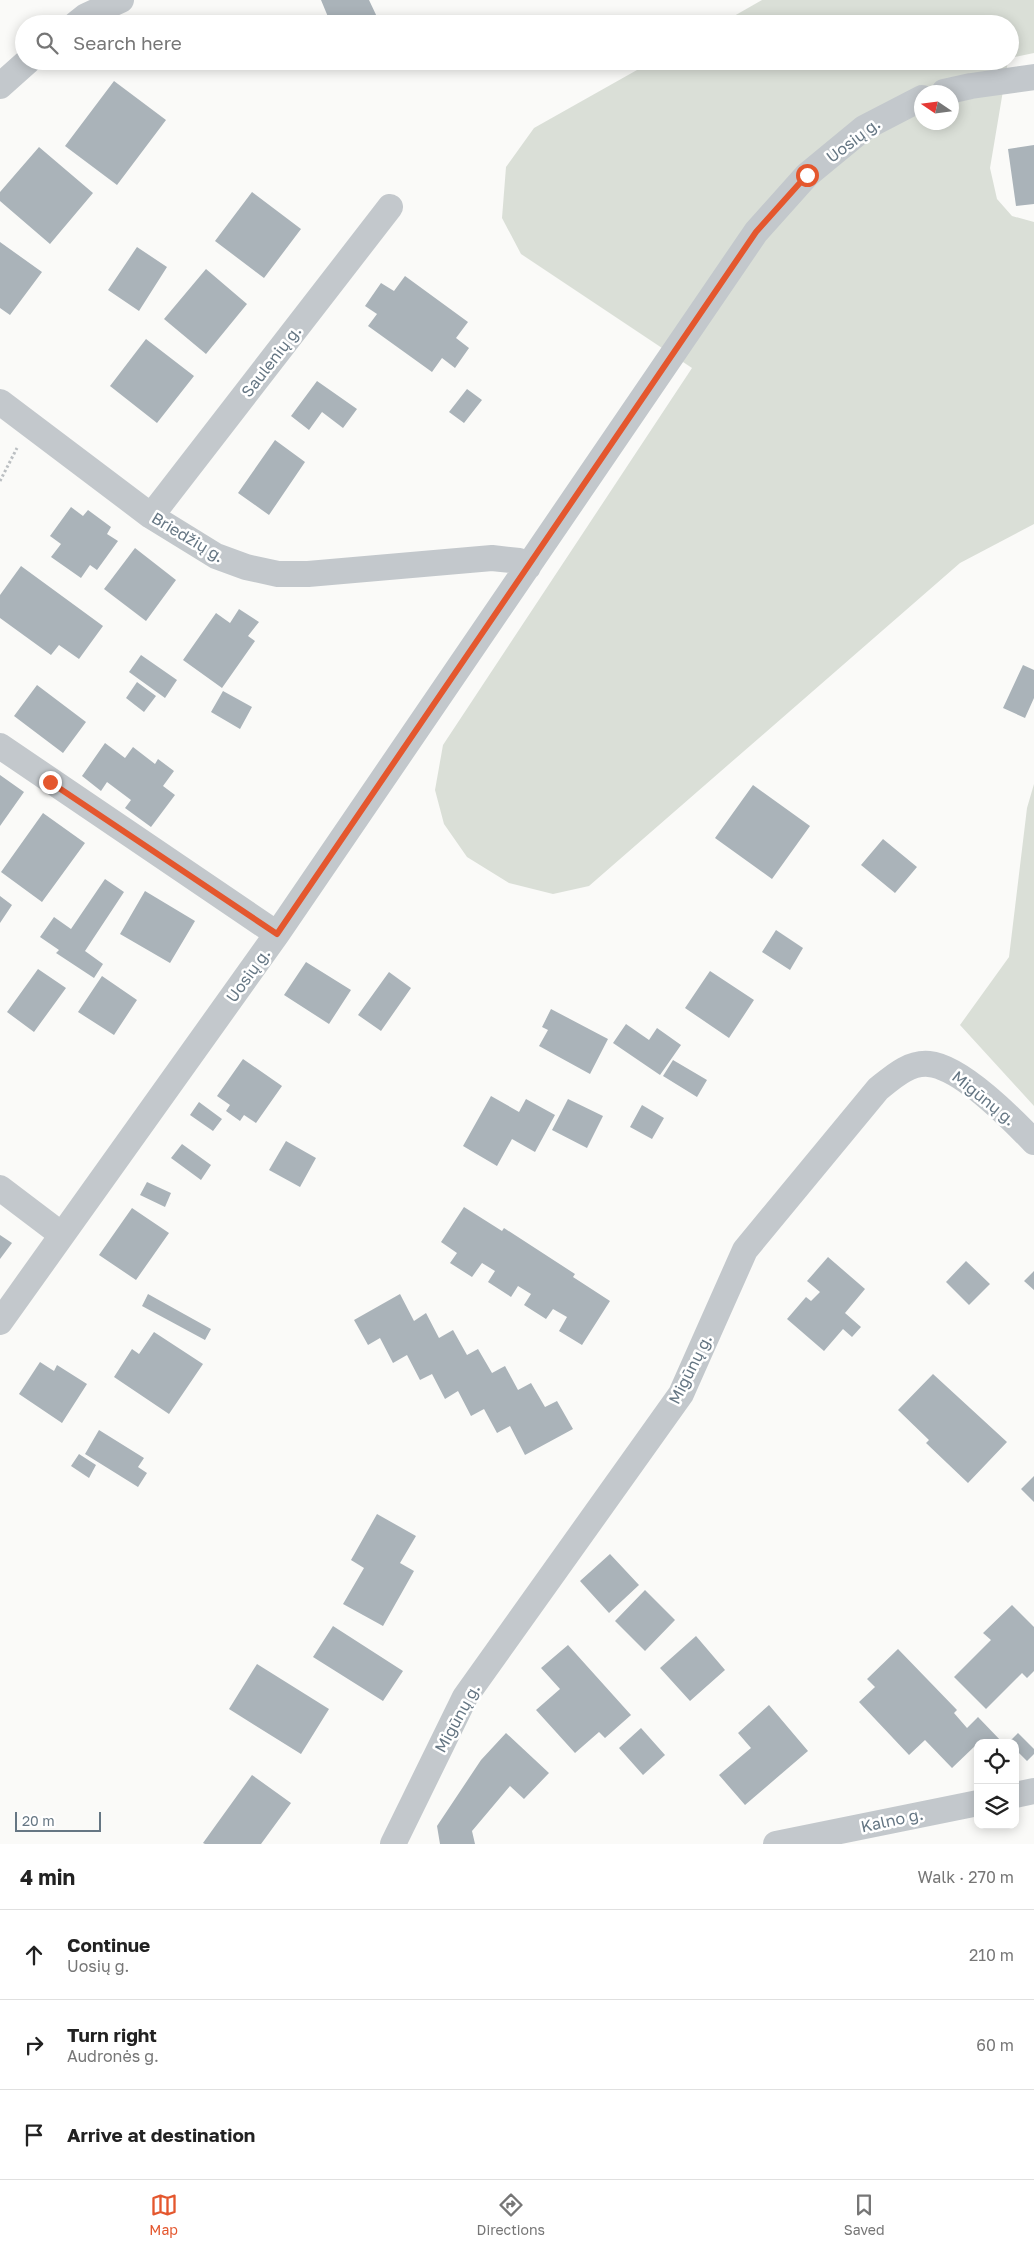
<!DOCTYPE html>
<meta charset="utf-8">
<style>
:root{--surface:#fff;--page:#f2f2f2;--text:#222;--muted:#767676;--line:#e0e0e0;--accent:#e4572e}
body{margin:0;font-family:"Golos Text",sans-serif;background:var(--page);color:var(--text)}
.controls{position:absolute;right:15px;bottom:15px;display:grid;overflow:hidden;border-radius:10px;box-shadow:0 2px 12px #0003}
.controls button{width:45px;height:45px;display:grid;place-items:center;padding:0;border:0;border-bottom:1px solid var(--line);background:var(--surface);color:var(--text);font:25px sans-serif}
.compass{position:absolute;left:914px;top:85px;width:45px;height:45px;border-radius:50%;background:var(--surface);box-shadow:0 2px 12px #0003;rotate:283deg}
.scale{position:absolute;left:15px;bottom:12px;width:86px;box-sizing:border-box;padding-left:5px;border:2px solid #657683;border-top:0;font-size:14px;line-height:18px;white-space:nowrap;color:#657683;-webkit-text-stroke:4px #fff;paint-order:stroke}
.stop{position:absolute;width:15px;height:15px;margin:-11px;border:4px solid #e4572e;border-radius:50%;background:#fff}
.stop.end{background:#e4572e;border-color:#fff;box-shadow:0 1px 5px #0008}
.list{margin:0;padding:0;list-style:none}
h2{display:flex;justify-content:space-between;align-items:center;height:65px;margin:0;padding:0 20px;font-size:21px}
h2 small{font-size:16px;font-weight:400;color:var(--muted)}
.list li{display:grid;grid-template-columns:32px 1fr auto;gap:15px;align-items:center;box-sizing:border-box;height:90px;padding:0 20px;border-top:1px solid var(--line)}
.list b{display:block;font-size:19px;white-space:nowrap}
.list p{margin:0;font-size:16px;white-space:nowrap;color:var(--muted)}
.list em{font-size:16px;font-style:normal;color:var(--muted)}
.icon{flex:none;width:28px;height:28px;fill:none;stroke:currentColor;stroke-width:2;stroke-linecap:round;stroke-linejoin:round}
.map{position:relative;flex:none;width:1034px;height:1844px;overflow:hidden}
.search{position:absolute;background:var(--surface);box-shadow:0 2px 12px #0003;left:15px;right:15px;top:15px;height:55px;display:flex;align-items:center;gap:12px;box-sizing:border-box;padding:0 18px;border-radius:28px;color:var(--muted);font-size:19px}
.sheet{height:335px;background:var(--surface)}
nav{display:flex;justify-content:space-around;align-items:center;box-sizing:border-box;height:70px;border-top:1px solid var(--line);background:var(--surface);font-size:14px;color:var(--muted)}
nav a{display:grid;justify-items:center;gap:2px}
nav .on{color:var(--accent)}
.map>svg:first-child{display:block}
.green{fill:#dadfd7;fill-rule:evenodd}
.building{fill:#aab3b9}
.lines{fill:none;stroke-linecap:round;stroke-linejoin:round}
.path{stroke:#bbbfc2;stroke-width:3;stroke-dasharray:2.5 2.5;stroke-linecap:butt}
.street{stroke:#c3c8cc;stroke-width:26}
.route{stroke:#e4572e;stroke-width:6}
.labels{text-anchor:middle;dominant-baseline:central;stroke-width:5;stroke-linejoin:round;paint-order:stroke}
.street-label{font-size:16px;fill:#657683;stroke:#fff}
</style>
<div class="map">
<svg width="1034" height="1844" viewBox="0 0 1034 1844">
<rect width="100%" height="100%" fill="#fafaf8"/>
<!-- green -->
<path class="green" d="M762 0H1034V53L1010 58V24H720Z
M653 61H1008L990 168 997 199 1012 216 1034 222V524L960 563 589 886 553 894 509 883 467 857 444 824 435 790 443 745 692 368 521 254 502 218 506 167 534 128ZM922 92H952V122H922Z
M1034 784V1106L960 1025 1009 957 1027 808Z"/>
<!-- building -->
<path class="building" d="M321 0H369L378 19 366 24H331Z
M114 81 166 120 117 185 65 146Z
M1034 145V204L1016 206 1008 149Z
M39 147 93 193 50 244 0 201V192Z
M252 192 301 229 264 278 215 241Z
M0 242 42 272 10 315 0 308Z
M137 247 167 267 139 311 108 290Z
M206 269 247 304 206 354 164 319Z
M405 276 468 322 456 338 469 348 455 368 442 358 432 372 368 326 377 314 365 306 381 283 394 291Z
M146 339 194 376 157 423 110 386Z
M317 381 357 409 343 428 322 412 309 430 291 416Z
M467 389 482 400 464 423 449 412Z
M275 440 305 462 269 515 238 493Z
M71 507 83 516 88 510 111 527 107 534 118 541 97 570 90 565 81 578 51 557 61 544 50 536Z
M135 548 176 580 146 621 104 589Z
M21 566 103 626 79 659 59 645 51 655 0 618V595Z
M239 609 259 622 248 636 255 641 222 688 183 660 216 613 230 623Z
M141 655 177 680 165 698 129 672Z
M1023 665 1034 670V698L1025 718 1003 708Z
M137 682 156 696 144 712 126 698Z
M37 685 86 722 63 753 14 716Z
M223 691 252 707 240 729 211 712Z
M105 743 125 758 133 747 155 764 158 759 174 771 163 786 175 795 151 827 125 808 131 800 107 782 101 791 82 776Z
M0 775 24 792 0 826Z
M753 785 810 826 772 879 715 838Z
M43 813 85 843 42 902 1 872Z
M883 839 917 867 895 893 861 865Z
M105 879 124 892 85 951 103 964 94 978 56 953 59 950 40 937 54 917 71 929Z
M145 891 195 921 170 963 120 934Z
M0 896 12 905 0 923Z
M776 930 803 948 790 970 762 952Z
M306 962 351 990 329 1024 284 995Z
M38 969 66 988 34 1032 7 1012Z
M710 971 754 1000 729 1038 685 1008Z
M389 972 411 988 381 1031 358 1015Z
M102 976 137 1000 114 1035 78 1012Z
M551 1009 608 1039 590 1074 539 1046 548 1030 542 1027Z
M626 1024 649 1040 657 1028 681 1045 660 1075 613 1043Z
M243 1059 282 1086 256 1123 244 1115 240 1121 226 1111 230 1105 217 1096Z
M673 1060 707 1080 697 1097 663 1076Z
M491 1096 519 1112 526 1099 555 1115 535 1152 512 1139 497 1166 463 1146Z
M568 1099 603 1116 587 1148 552 1130Z
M199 1102 222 1119 213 1131 190 1115Z
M642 1105 664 1118 652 1139 630 1127Z
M286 1141 316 1158 300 1187 269 1170Z
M182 1144 211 1165 201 1180 171 1158Z
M147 1182 171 1193 165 1207 140 1195Z
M464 1207 502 1231 504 1228 575 1274 573 1277 610 1301 582 1345 559 1331 567 1317 553 1309 546 1319 524 1305 531 1294 518 1286 511 1297 488 1282 495 1271 482 1263 472 1277 450 1263 457 1253 441 1242Z
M132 1208 169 1233 136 1280 99 1255Z
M0 1235 12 1243 0 1259Z
M828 1257 865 1289 845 1313 861 1327 852 1337 843 1329 824 1351 787 1319 806 1297 811 1301 820 1292 807 1281Z
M966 1261 990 1284 969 1305 946 1282Z
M1034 1271V1290L1024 1281Z
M148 1294 211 1329 205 1340 142 1306Z
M400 1294 414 1321 426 1313 439 1338 453 1330 467 1355 478 1349 492 1373 505 1366 518 1390 531 1383 545 1407 557 1401 573 1429 525 1455 510 1426 497 1433 484 1409 471 1416 458 1391 445 1399 432 1374 420 1380 407 1355 393 1363 380 1338 368 1345 354 1320Z
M154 1332 203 1364 169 1414 114 1377 132 1349 139 1354Z
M40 1362 54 1371 57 1365 87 1384 62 1423 19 1394Z
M933 1374 1007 1442 968 1483 926 1443 929 1440 898 1410Z
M99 1430 144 1458 138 1467 147 1473 138 1487 85 1454Z
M79 1454 96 1465 89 1478 71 1466Z
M1034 1476V1502L1021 1489Z
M377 1514 416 1536 400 1563 414 1571 383 1626 343 1604 364 1568 351 1560Z
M610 1554 639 1585 609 1613 580 1581Z
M645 1590 675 1620 645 1651 615 1621Z
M1012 1605 1034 1627V1671L1027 1678 1022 1673 986 1709 954 1677 991 1640 983 1633Z
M333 1626 403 1671 383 1701 313 1657Z
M696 1636 725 1670 690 1701 660 1668Z
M568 1645 631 1715 605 1738 599 1732 575 1753 536 1710 560 1689 541 1668Z
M898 1649 957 1710 954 1713 967 1728 978 1717 1003 1743H978V1747L976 1745 952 1768 925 1740 909 1755 859 1702 875 1687 867 1679Z
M257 1664 329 1709 301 1754 229 1709Z
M769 1705 808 1751 745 1805 719 1775 751 1748 738 1733Z
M641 1728 665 1755 643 1775 619 1748Z
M506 1733 549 1773 524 1799 510 1786 472 1831 475 1844H440L437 1826 481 1760Z
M1018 1733 1034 1749V1754L1027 1761 1015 1749V1743H1008Z
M252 1775 291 1803 261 1844H205L203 1843Z"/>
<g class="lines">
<!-- path -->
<path class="path" d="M0 481 17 448"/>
<!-- street -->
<path class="street" d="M76 24 86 16 121 0
M0 86 28 61
M944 92 971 86 1034 77
M0 402 151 516 216 556 246 567 278 574H308L492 558 519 561 528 567
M151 516 390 207
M0 746 277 934
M0 1188 62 1235
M0 1322 277 934 756 232 807 175 864 128 922 98
M1015 1795 1034 1791
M393 1844 465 1697 681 1394 745 1250 878 1089C893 1077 909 1062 929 1064 961 1067 1012 1119 1034 1142
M776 1844 978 1803"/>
</g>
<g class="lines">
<!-- route -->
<path class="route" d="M50 782 277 934 756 232 807 175"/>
</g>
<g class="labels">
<!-- street labels -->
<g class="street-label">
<text transform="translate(853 140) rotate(-37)">Uosių g.</text>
<text transform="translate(271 361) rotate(-52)">Saulenių g.</text>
<text transform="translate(188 537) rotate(31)">Briedžių g.</text>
<text transform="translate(248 975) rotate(-54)">Uosių g.</text>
<text transform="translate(984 1098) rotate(39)">Migūnų g.</text>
<text transform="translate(690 1369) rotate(-63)">Migūnų g.</text>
<text transform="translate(457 1718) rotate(-61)">Migūnų g.</text>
<text transform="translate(892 1820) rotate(-12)">Kalno g.</text>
</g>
</g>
</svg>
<div class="controls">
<button><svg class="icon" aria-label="locate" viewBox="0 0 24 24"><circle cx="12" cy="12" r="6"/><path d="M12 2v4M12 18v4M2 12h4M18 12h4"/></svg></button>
<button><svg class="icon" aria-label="layers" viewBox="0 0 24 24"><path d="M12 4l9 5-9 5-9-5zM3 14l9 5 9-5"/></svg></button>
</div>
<svg class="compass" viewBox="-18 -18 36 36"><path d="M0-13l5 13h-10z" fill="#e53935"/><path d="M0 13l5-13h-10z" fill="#767676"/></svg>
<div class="scale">20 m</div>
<div class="stop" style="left:807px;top:175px"></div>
<div class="stop end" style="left:50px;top:782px"></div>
<div class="search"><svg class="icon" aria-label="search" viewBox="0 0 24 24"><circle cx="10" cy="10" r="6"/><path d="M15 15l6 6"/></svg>Search here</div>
</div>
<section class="sheet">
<h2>4 min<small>Walk · 270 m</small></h2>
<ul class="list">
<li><svg class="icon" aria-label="ahead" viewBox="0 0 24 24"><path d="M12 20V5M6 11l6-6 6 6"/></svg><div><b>Continue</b><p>Uosių g.</p></div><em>210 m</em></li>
<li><svg class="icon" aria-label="right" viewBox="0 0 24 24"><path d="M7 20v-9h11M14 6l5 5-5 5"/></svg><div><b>Turn right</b><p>Audronės g.</p></div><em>60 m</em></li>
<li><svg class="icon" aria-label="arrive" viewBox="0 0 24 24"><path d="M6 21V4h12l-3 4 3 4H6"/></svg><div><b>Arrive at destination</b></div></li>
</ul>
</section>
<nav>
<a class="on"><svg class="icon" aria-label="map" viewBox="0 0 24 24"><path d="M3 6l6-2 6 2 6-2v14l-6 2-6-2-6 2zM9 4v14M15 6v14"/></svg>Map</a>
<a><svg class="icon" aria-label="directions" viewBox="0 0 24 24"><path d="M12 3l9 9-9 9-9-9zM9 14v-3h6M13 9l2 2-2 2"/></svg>Directions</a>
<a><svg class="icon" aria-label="saved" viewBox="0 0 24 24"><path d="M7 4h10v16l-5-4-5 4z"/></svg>Saved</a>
</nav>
